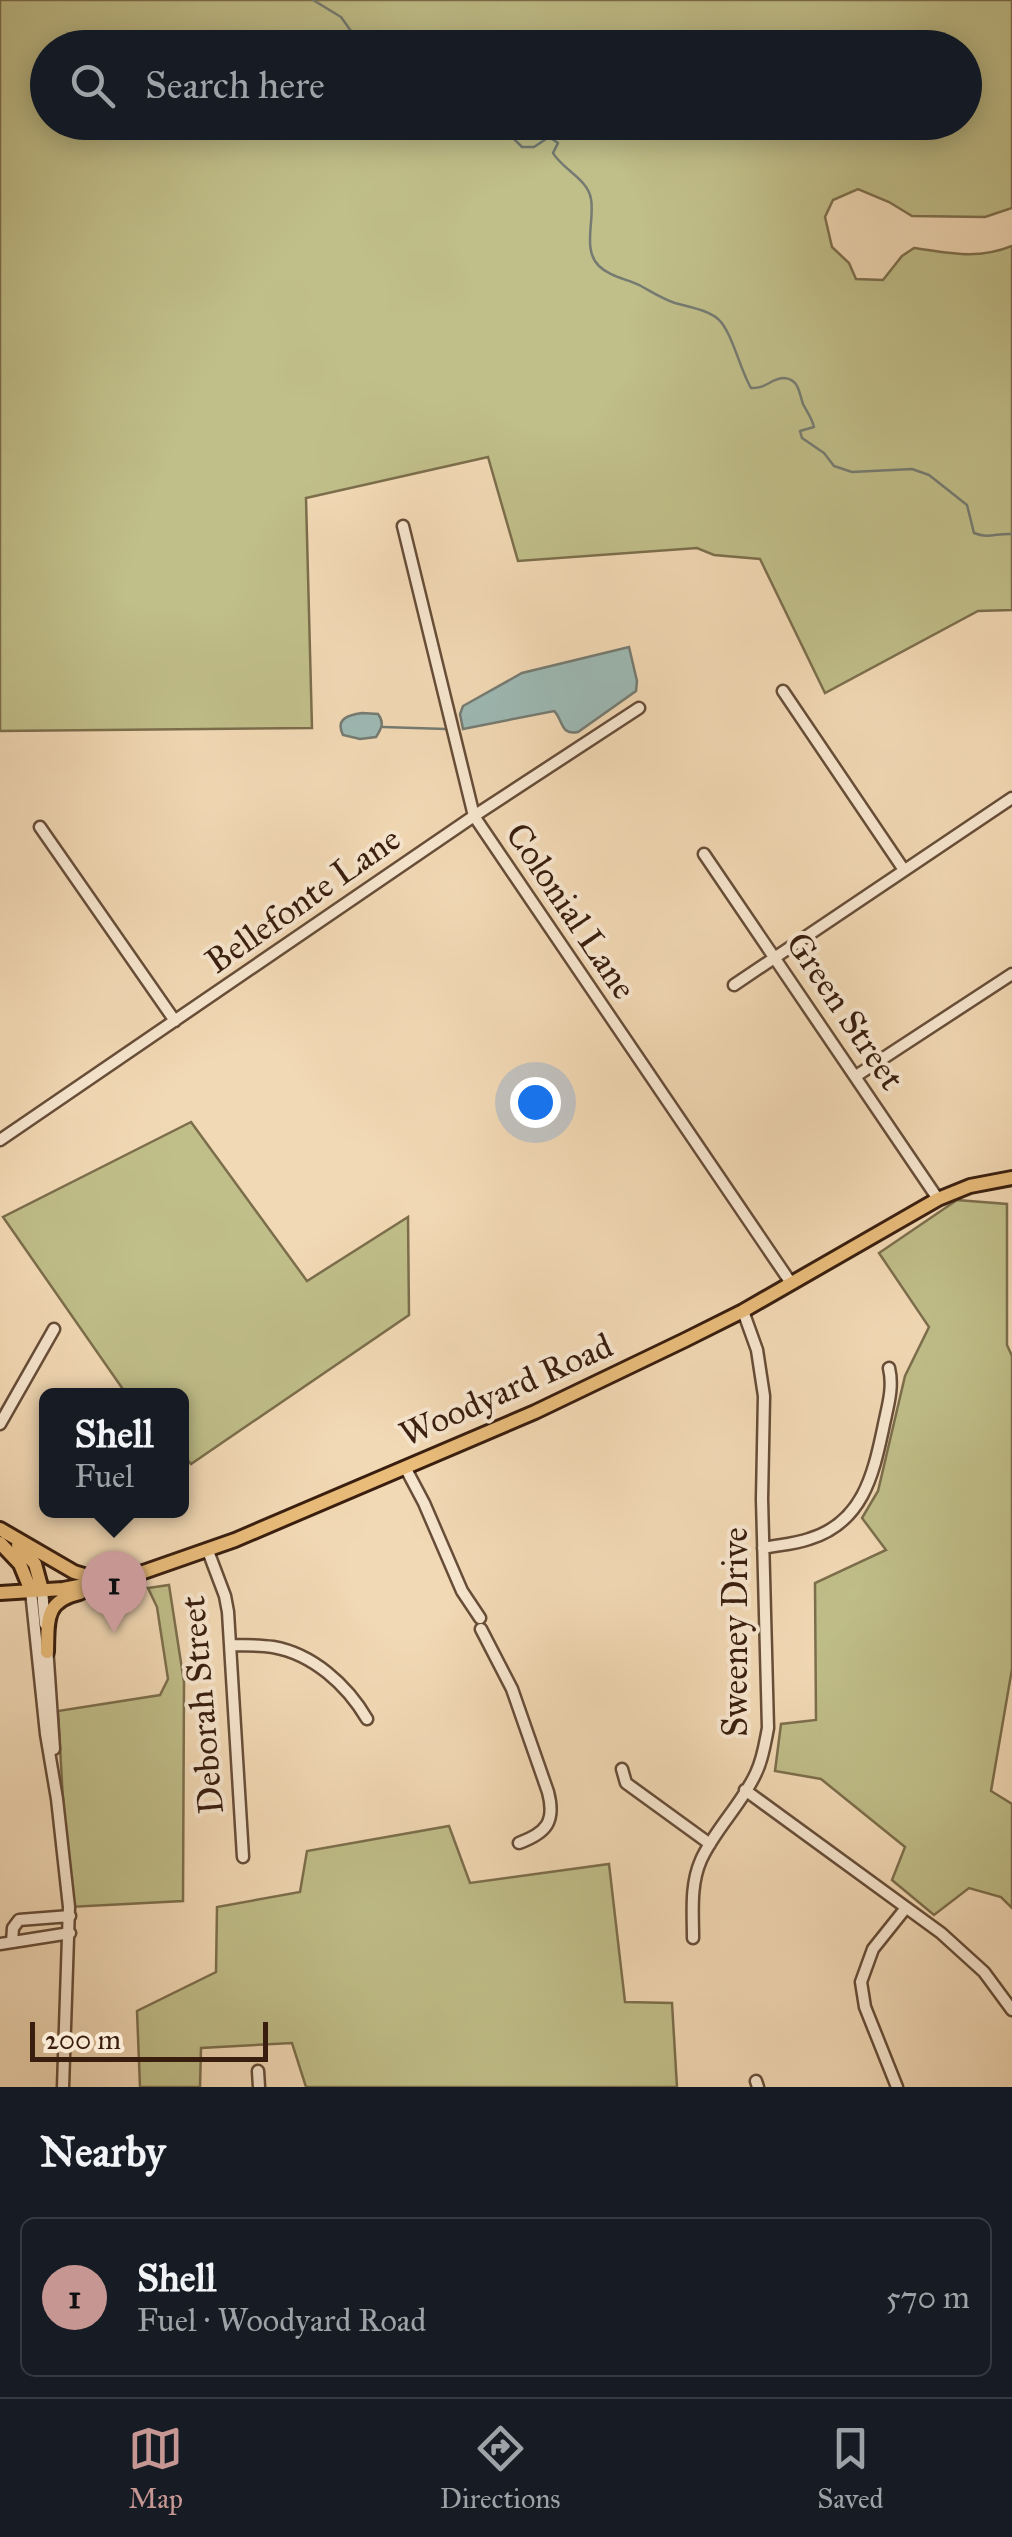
<!DOCTYPE html>
<meta charset="utf-8">
<style>
:root{--surface:#171b24;--page:#242831;--text:#f1f3f6;--muted:#9ea1a6;--line:#363941;--accent:#c59692}
body{margin:0;font-family:"IM FELL Great Primer",serif;background:var(--page);color:var(--text)}
.scale{position:absolute;left:30px;bottom:25px;width:238px;box-sizing:border-box;padding-left:10px;border:5px solid #391e0f;border-top:0;font-size:28px;line-height:35px;white-space:nowrap;color:#391e0f;-webkit-text-stroke:8px #f7e6cf;paint-order:stroke}
.you{position:absolute;left:535px;top:1102px;width:35px;height:35px;margin:-25px;border:8px solid #fff;border-radius:50%;background:#1a73e8;box-shadow:0 0 0 15px #1a73e833}
.badge{display:grid;place-items:center;width:65px;height:65px;border-radius:50%;background:var(--accent);color:#111;font-size:32px;font-weight:700}
.pin{position:absolute;translate:-50% -82px;filter:drop-shadow(0 2px 5px #0008)}
.pin::after{content:'';position:absolute;top:52px;width:35px;height:30px;background:inherit;clip-path:polygon(0 0,100% 0,50% 100%)}
.popup{position:absolute;left:39px;top:1388px;width:150px;height:130px;box-sizing:border-box;display:grid;place-content:center;border-radius:15px;background:var(--surface);filter:drop-shadow(0 2px 8px #0005);font-size:32px;white-space:nowrap;color:var(--muted)}
.popup b{font-size:38px;color:var(--text)}
.popup::after{content:'';position:absolute;left:50%;top:100%;margin-left:-20px;border:20px solid transparent;border-top-color:var(--surface)}
.list{margin:0;padding:0;list-style:none}
h2{display:flex;justify-content:space-between;align-items:center;height:130px;margin:0;padding:0 40px;font-size:42px}
h2 small{font-size:32px;font-weight:400;color:var(--muted)}
.list li{display:grid;grid-template-columns:65px 1fr auto;gap:30px;align-items:center;box-sizing:border-box;height:160px;margin:0 20px 20px;padding:0 20px;border:2px solid var(--line);border-radius:15px}
.list b{display:block;font-size:38px;white-space:nowrap}
.list p{margin:0;font-size:32px;white-space:nowrap;color:var(--muted)}
.list em{font-size:32px;font-style:normal;color:var(--muted)}
.icon{flex:none;width:55px;height:55px;fill:none;stroke:currentColor;stroke-width:2;stroke-linecap:round;stroke-linejoin:round}
.map{position:relative;flex:none;width:1012px;height:2087px;overflow:hidden}
.search{position:absolute;background:var(--surface);box-shadow:0 5px 25px #0003;left:30px;right:30px;top:30px;height:110px;display:flex;align-items:center;gap:25px;box-sizing:border-box;padding:0 35px;border-radius:55px;color:var(--muted);font-size:38px}
.sheet{height:310px;background:var(--surface)}
nav{display:flex;justify-content:space-around;align-items:center;box-sizing:border-box;height:140px;border-top:2px solid var(--line);background:var(--surface);font-size:28px;color:var(--muted)}
nav a{display:grid;justify-items:center;gap:5px}
nav .on{color:var(--accent)}
.map>svg:first-child{display:block}
.green{fill:#c0be89;stroke:#7c6e4c;stroke-width:2.5;fill-rule:evenodd}
.water{fill:#9db9b4;stroke:#757b72;stroke-width:2.5}
.lines{fill:none;stroke-linecap:round;stroke-linejoin:round}
.stream{stroke:#757b72;stroke-width:2.5}
.minor-casing{stroke:#674d38;stroke-width:15}
.major-casing{stroke:#391e0f;stroke-width:18}
.minor{stroke:#f7e6cf;stroke-width:10}
.major{stroke:#e9bc7a;stroke-width:12}
.labels{text-anchor:middle;dominant-baseline:central;stroke-width:8;stroke-linejoin:round;paint-order:stroke}
.street-label{font-size:35px;fill:#391e0f;stroke:#f7e6cf}
</style>
<div class="map">
<svg width="1012" height="2087" viewBox="0 0 1012 2087">
<rect width="100%" height="100%" fill="#f2d9b5"/>
<filter id="stains"><feTurbulence type="fractalNoise" baseFrequency=".002" numOctaves="4"/><feColorMatrix values="0 0 0 0 .2 0 0 0 0 .09 0 0 0 0 .02 0 0 0 .5 -.17"/></filter>
<radialGradient id="worn" r=".72"><stop offset=".6" stop-color="#630" stop-opacity="0"/><stop offset="1" stop-color="#630" stop-opacity=".3"/></radialGradient>
<!-- green -->
<path class="green" d="M0 0H1012V208L985 217 912 216 889 202 858 189 833 200 825 217 832 247 849 263 856 279 883 280 902 256 914 248C949 253 978 260 1012 246V610L978 611 825 693 760 559 714 555 697 548 518 561 488 457 306 498 312 728 0 731ZM48 48H964V122H48Z
M191 1122 307 1281 408 1217 409 1315 191 1464 182 1453V1396L127 1395 3 1217Z
M957 1200 1007 1204V1345L1012 1356V1669L991 1791 1012 1804V1908L1001 1897 969 1888 934 1915 892 1880 905 1847 821 1779 775 1771 781 1724 816 1720 815 1583 886 1550 862 1518 878 1491 905 1376 929 1327 879 1253Z
M169 1585 184 1682 183 1901 69 1907 58 1711 160 1695 168 1679 157 1607 148 1588Z
M449 1826 470 1883 609 1864 625 2002 672 2003 677 2087H306L292 2043 201 2048 200 2087H140L137 2011 216 1972 217 1907 300 1892 307 1851Z"/>
<!-- water -->
<path class="water" d="M629 647 637 681 636 691 578 732C560 736 563 719 554 711L463 729 460 714 463 706 522 673Z
M362 713 378 714C385 723 381 729 376 737L360 739 343 735C335 719 348 715 362 713Z"/>
<g class="lines">
<!-- stream -->
<path class="stream" d="M313 0 341 17 351 31 386 48
M497 122 522 147H534L549 137 558 143 553 153C562 169 588 179 591 199 595 219 582 250 599 266 610 277 628 279 641 286 652 292 663 299 675 303 689 307 708 310 718 319 732 331 740 370 751 388 767 389 771 378 784 378 799 379 799 393 803 404 807 412 812 418 814 427L800 431 802 438 824 453 834 466 852 472 912 469 929 475 967 505 974 533C988 539 997 533 1012 534
M383 727 446 729"/>
<!-- minor casing -->
<g class="minor-casing">
<path id="minor" d="M403 526 474 816 791 1283
M783 691 904 870
M40 827 175 1021
M704 854 938 1199
M734 985 1012 798
M856 1076 1012 974
M0 1140 474 816 639 708
M0 1424 54 1329
M406 1469 424 1503 462 1591 480 1618
M763 1548C778 1545 795 1544 809 1539 862 1523 873 1476 883 1429 887 1408 894 1389 889 1368
M208 1551 225 1596 228 1612 243 1857
M42 1590 45 1624
M31 1591 46 1734 57 1799 69 1907 63 2087
M481 1629 512 1689 548 1792C556 1822 546 1833 519 1843
M232 1645C245 1645 259 1645 273 1647 313 1654 347 1685 367 1719
M47 1646 54 1749
M622 1769 626 1783 710 1844
M745 1790 941 1933 984 1972 1012 2010
M693 1938C693 1912 690 1885 701 1860 715 1829 742 1804 756 1773 763 1759 765 1743 768 1728L762 1499 764 1396 757 1350 743 1311
M12 1942 13 1928 19 1920 70 1916
M0 1944 70 1933
M258 2071 259 2087
M756 2081 758 2087
M897 2087 865 2007 861 1982 873 1949 905 1909"/>
</g>
<!-- major casing -->
<g class="major-casing">
<path id="major" d="M0 1529 74 1572 84 1575 105 1577
M0 1543 20 1564 31 1591
M18 1545 35 1564 42 1590
M0 1593 63 1589 132 1576 235 1540 535 1412 685 1340 743 1311 938 1199 970 1186 1012 1178
M47 1652C48 1621 44 1601 80 1593"/>
</g>
<!-- minor -->
<use href="#minor" class="minor"/>
<!-- major -->
<use href="#major" class="major"/>
</g>
<g class="labels">
<!-- street labels -->
<g class="street-label">
<text transform="translate(303 900) rotate(-35)">Bellefonte Lane</text>
<text transform="translate(571 911) rotate(56)">Colonial Lane</text>
<text transform="translate(845 1011) rotate(56)">Green Street</text>
<text transform="translate(506 1390) rotate(-24)">Woodyard Road</text>
<text transform="translate(735 1632) rotate(-90)">Sweeney Drive</text>
<text transform="translate(202 1705) rotate(-95)">Deborah Street</text>
</g>
</g>
<rect width="100%" height="100%" filter="url(#stains)"/>
<rect width="100%" height="100%" fill="url(#worn)"/>
</svg>
<div class="scale">200 m</div>
<div class="you"></div>
<div class="pin badge" style="left:114px;top:1633px">1</div>
<div class="popup"><b>Shell</b>Fuel</div>
<div class="search"><svg class="icon" aria-label="search" viewBox="0 0 24 24"><circle cx="10" cy="10" r="6"/><path d="M15 15l6 6"/></svg>Search here</div>
</div>
<section class="sheet">
<h2>Nearby<small></small></h2>
<ul class="list">
<li><span class="badge">1</span><div><b>Shell</b><p>Fuel · Woodyard Road</p></div><em>570 m</em></li>
</ul>
</section>
<nav>
<a class="on"><svg class="icon" aria-label="map" viewBox="0 0 24 24"><path d="M3 6l6-2 6 2 6-2v14l-6 2-6-2-6 2zM9 4v14M15 6v14"/></svg>Map</a>
<a><svg class="icon" aria-label="directions" viewBox="0 0 24 24"><path d="M12 3l9 9-9 9-9-9zM9 14v-3h6M13 9l2 2-2 2"/></svg>Directions</a>
<a><svg class="icon" aria-label="saved" viewBox="0 0 24 24"><path d="M7 4h10v16l-5-4-5 4z"/></svg>Saved</a>
</nav>
